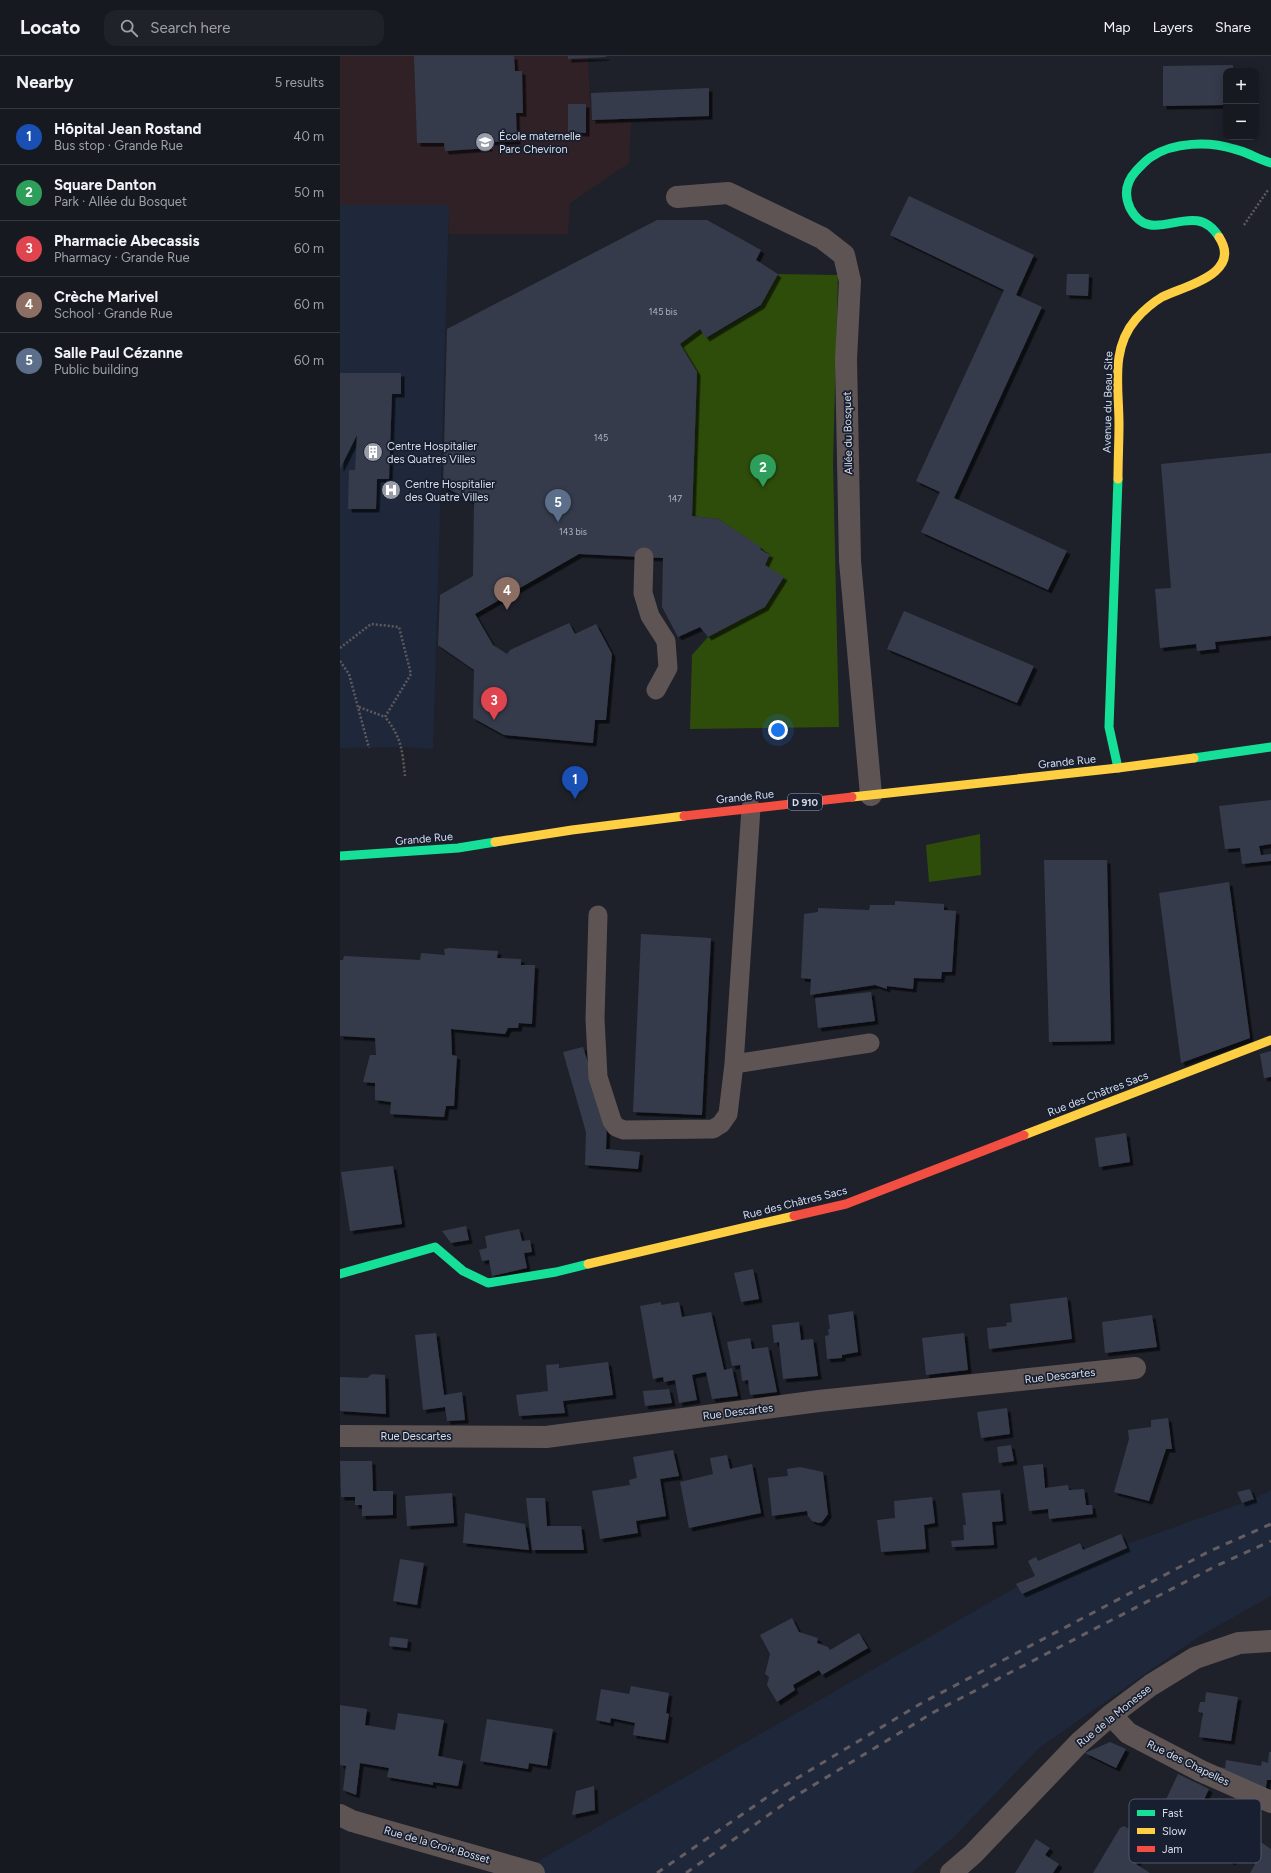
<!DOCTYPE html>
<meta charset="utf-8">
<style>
:root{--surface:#161920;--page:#1f2229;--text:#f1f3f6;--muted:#9ea0a5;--line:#35383e;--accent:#989ca7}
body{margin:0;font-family:Figtree,sans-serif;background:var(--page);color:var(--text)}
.controls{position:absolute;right:12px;top:12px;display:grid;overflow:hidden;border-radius:8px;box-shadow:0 2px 10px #0003}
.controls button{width:36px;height:36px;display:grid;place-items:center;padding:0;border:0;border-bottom:1px solid var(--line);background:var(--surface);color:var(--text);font:20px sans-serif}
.you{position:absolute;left:438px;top:674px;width:14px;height:14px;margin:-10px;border:3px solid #fff;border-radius:50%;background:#1a73e8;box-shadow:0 0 0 6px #1a73e833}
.badge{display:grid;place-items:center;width:26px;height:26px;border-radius:50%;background:var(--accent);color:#fff;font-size:13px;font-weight:700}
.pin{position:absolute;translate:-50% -33px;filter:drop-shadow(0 1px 2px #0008)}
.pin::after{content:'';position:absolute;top:21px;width:14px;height:12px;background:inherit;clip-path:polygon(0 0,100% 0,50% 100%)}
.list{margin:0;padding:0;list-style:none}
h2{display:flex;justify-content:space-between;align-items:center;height:52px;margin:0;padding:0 16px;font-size:17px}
h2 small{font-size:13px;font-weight:400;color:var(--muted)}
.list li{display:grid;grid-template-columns:26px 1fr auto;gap:12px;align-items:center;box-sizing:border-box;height:56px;padding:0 16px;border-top:1px solid var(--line)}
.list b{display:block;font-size:15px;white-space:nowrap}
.list p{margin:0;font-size:13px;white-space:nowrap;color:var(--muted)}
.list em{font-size:13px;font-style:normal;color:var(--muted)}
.icon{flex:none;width:22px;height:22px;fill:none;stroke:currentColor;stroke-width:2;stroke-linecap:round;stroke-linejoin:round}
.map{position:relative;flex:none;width:931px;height:1817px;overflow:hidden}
header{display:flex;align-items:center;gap:24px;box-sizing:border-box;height:56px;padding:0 20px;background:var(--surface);border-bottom:1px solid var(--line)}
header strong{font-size:19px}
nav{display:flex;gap:22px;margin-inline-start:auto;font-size:14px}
.search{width:280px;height:36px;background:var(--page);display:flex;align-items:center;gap:10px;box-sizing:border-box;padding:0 14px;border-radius:12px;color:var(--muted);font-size:15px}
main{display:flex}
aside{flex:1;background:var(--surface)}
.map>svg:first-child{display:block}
.education{fill:#302127}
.built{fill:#1f273b}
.green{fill:#2e4d0b}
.building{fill:#353b4b;filter:url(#shadow)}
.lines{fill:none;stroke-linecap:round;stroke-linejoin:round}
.path{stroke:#605a5c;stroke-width:2.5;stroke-dasharray:2 2;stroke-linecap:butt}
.lane{stroke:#5f5454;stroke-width:19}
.street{stroke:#5f5454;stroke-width:22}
.fast{stroke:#16e098;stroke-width:9}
.slow{stroke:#ffcf43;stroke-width:9}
.jam{stroke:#f24e42;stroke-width:9}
.rail{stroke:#645d61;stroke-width:3;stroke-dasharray:7 7;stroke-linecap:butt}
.labels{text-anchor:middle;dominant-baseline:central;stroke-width:3.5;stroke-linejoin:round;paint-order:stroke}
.number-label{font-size:9px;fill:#b0b6c2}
.shield{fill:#181f30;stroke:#9fa5b2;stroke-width:1}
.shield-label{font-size:10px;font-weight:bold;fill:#d9dfea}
.poi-label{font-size:11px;fill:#d9dfea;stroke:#181f30;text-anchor:start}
.street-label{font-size:11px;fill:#d9dfea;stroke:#181f30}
.key{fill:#181f30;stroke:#525968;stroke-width:1}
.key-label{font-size:11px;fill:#d9dfea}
</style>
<header>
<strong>Locato</strong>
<div class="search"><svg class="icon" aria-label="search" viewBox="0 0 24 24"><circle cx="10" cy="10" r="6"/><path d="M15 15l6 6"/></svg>Search here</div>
<nav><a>Map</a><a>Layers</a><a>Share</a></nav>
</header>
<main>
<aside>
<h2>Nearby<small>5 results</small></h2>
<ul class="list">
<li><span class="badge" style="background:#1a4fb4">1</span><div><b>Hôpital Jean Rostand</b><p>Bus stop · Grande Rue</p></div><em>40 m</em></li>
<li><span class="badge" style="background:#2e9e5b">2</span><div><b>Square Danton</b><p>Park · Allée du Bosquet</p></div><em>50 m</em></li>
<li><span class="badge" style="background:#e0444e">3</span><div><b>Pharmacie Abecassis</b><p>Pharmacy · Grande Rue</p></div><em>60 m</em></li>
<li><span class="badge" style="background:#8d6e63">4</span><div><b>Crèche Marivel</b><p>School · Grande Rue</p></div><em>60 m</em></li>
<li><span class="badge" style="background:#5c6f8a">5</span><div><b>Salle Paul Cézanne</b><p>Public building</p></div><em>60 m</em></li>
</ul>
</aside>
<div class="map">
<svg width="931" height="1817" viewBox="0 0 931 1817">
<defs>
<filter id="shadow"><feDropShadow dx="3.5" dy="3.5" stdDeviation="0" flood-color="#0009"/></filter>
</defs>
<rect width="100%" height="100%" fill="#1e212a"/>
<!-- education -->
<path class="education" d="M0 0H228V3L248 2 251 65H291L289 107 230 147 228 178H109V149H0Z"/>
<!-- built -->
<path class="built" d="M0 149H109L93 693 62 691 0 692Z
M931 1434V1540L858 1581 699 1692 613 1782 572 1817H183L202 1803 694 1521 914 1443Z"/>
<!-- green -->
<path class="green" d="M438 218 498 219 493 407 499 671 350 673 352 599 368 581 425 551 444 522 425 509 430 498 420 493V491L378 463 352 460 340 288 360 273 367 282 421 250Z
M640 778 641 819 589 826 586 789Z"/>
<!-- building -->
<path class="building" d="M74 0H174L175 15H182L183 57H176L177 85 147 86 149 92 105 95 104 87H77Z
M228 0H266V1L228 3Z
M893 9V15H886V49L823 50V10Z
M369 32V60L252 64 251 37Z
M228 48H246V77L228 76Z
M569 140 694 199 676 239 702 251 614 442 727 495 708 534 581 476 600 436 576 425 664 234 550 179Z
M317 164H367L421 194 416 204 438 218 421 249 366 282 360 273 340 288 357 316 352 460 378 463 421 491 420 493 426 497 430 498 425 509 444 521 425 551 368 581 360 571 338 581 322 551 323 502 239 498 135 558 153 589 167 598 170 594 229 567 235 578 256 568 272 598 266 664H255L253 687 164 679 133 662 134 614 98 589 100 539 133 520 134 447 103 430 107 273Z
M727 218H749L748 240 726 239Z
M0 317H61V338H52L49 423H37L36 453H8L9 414H15L17 379 0 413Z
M931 397V580L875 586 876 593 857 595 856 588 820 592 815 533 831 532 821 408Z
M564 555 694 610 677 647 547 593Z
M931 744V788L919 790 921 799 931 798V805L902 808 900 792 885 793 879 750Z
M704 804H767L771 985 709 986Z
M889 826 910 982 841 1007 819 837Z
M555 845 604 848V854L616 855 612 916H602L601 923 574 922 573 933 547 930V933L535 929 470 939 471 923 461 922 464 858 478 856V852L529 854 530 849H555Z
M301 878 371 882 362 1059 293 1056Z
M109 892 158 895 157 902 181 903V909H195L192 968 179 967 178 972H168L165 978 111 973 112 999 117 1000 114 1050H106L104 1061 50 1058 51 1046 35 1044V1027L23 1026 30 999H36L35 982 0 980V904H3L4 900 80 904 81 897 105 899 104 893Z
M531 936 535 965 478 972 475 942Z
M243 991 267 1066 266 1093 300 1096 298 1113 245 1109 246 1076 223 996Z
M931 995V1021L924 1022 920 998Z
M786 1077 790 1106 759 1111 755 1082Z
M53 1110 62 1168 10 1175 1 1116Z
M126 1170 129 1184 111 1187 102 1175Z
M179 1173 182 1185 190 1184 192 1196 184 1197 187 1212 152 1220 149 1204 142 1205 139 1194 147 1192 145 1180Z
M413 1213 419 1243 401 1246 394 1217Z
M727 1241 732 1283 649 1293 647 1272 667 1270 666 1267 672 1266 670 1248Z
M321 1246V1249L339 1246 342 1261 371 1256 384 1314 392 1312 398 1340 372 1343 366 1316 352 1319 357 1344 339 1347 335 1324 324 1326 323 1321 313 1323 300 1250Z
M513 1255 518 1296 502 1299V1302L487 1303 485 1280 489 1279 488 1273H490L488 1259Z
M812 1259 817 1291 765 1297 762 1266Z
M459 1266 461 1284 473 1283 478 1320 443 1323 439 1286 434 1287 432 1269Z
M96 1277 104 1339 122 1336 125 1364 107 1365 105 1351 83 1354 75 1279Z
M624 1277 628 1314 586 1319 582 1282Z
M410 1282 412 1293 428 1291 437 1336 410 1339 408 1324 402 1325 400 1309 392 1310 387 1286Z
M268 1306 273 1339 223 1345 225 1357 179 1360 176 1339 208 1335 206 1309 219 1308V1312Z
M32 1318 45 1319 46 1358 0 1355V1321L27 1322Z
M329 1333 332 1347 305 1350 303 1335Z
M667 1352 670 1378 641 1382 637 1356Z
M828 1362 832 1393H826L809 1445 774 1436 789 1383 788 1374 811 1371V1364Z
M671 1389 674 1405 659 1407 657 1391Z
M333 1394 339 1420 320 1423 326 1460 296 1465 298 1477 260 1483 252 1435 290 1429 289 1424 297 1422 293 1401Z
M387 1399 390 1413 412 1408 421 1457 349 1472 340 1426 373 1418 370 1402Z
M0 1405H32L33 1435H53V1459L22 1460V1449H15V1441H1Z
M703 1408 705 1432 728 1429 729 1434 744 1433 746 1449H752L753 1458 709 1463 708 1453 689 1455 683 1410Z
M460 1411 483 1416 488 1458 482 1466 479 1467 472 1465 468 1460 467 1455 432 1460 428 1422 448 1420 447 1413Z
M910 1433 914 1443 902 1447 897 1436Z
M660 1434 663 1465 652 1466 654 1489 612 1491 611 1485 624 1484 623 1469H626L622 1437Z
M112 1437 114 1467 67 1470 65 1440Z
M592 1441 595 1467 584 1469 586 1493 541 1496 537 1464 555 1462 554 1445Z
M186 1442H205L207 1470H241L244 1494H192Z
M125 1457 185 1468 189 1494 123 1487Z
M781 1478 787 1492 682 1538 676 1528 695 1520 688 1505 696 1501 698 1505 740 1487 743 1494Z
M60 1503 84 1507 77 1549 53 1545Z
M452 1562 459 1576 478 1582 477 1587 488 1591 490 1594 519 1577 528 1592 482 1619 479 1614 453 1629 455 1634 437 1646 427 1629 429 1621 425 1618 430 1598 420 1579Z
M50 1581 68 1583 67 1592 49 1590Z
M291 1630 329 1637 326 1657 329 1658 325 1684 293 1679 295 1667 271 1662 270 1667 256 1664 261 1633 289 1638Z
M866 1636 898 1641 891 1685 859 1681 863 1657 858 1656 860 1646H865Z
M0 1649 27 1653 25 1669 55 1674 58 1657 104 1664 98 1700 123 1705 118 1730 93 1726V1729L47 1721 49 1712 20 1707 16 1739 3 1734 6 1710 0 1709Z
M147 1663 213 1673 207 1710 189 1707 188 1713 140 1705Z
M770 1686 786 1693 776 1712 745 1697Z
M929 1696H931V1724H927L925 1738 878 1711 885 1712 886 1704 921 1710 922 1705 928 1707Z
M838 1718 869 1733 855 1763 823 1750Z
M254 1730 255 1754 232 1759 236 1735Z
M896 1769 931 1793V1817H910L915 1808 898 1797 892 1806 877 1796Z
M784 1770 808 1785 796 1808 810 1817H753L780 1772Z
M696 1783 710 1792 705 1799 719 1808 713 1817H675Z"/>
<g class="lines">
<!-- path -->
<path class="path" d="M904 169 928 134
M0 592 31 568 59 571 71 618 45 661C62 682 62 694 65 720
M0 605 9 618 29 692
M19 651 45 661"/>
<!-- lane -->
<path class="lane" d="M304 501 303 537 310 560 326 585 328 612 316 634
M258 859 255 963 258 1021 272 1065 276 1071 284 1074 373 1073 381 1068 388 1058 394 1008 411 752
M394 1008 530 987"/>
<!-- street -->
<path class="street" d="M337 141 388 137 482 182 504 199 510 225 506 303 510 505 531 739
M0 1380 206 1381 479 1345 795 1312
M771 1659 788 1677 861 1715 931 1746
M0 1759 12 1765 194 1817
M611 1817 633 1798 740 1686 771 1659 811 1629 855 1602 899 1587 931 1585"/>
<!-- fast -->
<path class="fast" d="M879 181C853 139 812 195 790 152 784 139 786 126 796 115 801 110 805 105 811 101 833 86 869 85 894 93 907 96 918 103 931 107
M778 423 769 671 778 712
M854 702 931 691
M0 800 118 792 155 786
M0 1218 95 1191 123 1215 148 1227 216 1216 248 1208"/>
<!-- slow -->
<path class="slow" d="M778 423C778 404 779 386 779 368 779 331 770 293 796 263 804 254 812 247 822 241 844 230 903 218 879 181
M512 741 778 712 854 702
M155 786 232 774 344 760
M684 1079 931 984
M248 1208 454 1160"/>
<!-- jam -->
<path class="jam" d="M344 760 512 741
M454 1160 506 1148 684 1079"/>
<!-- rail -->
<path class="rail" d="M317 1817 439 1733 580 1648 870 1495 931 1468
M346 1817 454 1741 594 1656 876 1510 931 1485"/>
</g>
<!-- icons -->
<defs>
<g id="school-disc" transform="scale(1)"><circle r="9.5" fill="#989ca7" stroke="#181f30"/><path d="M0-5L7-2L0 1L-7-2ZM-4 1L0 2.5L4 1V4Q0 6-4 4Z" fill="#fff"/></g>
<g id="building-disc" transform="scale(1)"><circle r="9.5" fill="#989ca7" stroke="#181f30"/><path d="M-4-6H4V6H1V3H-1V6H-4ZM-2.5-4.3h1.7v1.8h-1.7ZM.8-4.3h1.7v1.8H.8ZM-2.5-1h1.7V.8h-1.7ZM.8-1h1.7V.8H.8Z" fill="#fff"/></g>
<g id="hospital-disc" transform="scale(1)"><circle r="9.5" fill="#989ca7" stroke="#181f30"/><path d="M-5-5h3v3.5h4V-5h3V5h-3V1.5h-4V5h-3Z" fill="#fff"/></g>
</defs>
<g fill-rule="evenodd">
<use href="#school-disc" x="145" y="86"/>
<use href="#building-disc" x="33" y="396"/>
<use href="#hospital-disc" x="51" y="434"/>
</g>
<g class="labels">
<!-- number labels -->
<g class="number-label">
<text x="323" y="255">145 bis</text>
<text x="261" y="381">145</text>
<text x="335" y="442">147</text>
<text x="233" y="475">143 bis</text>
</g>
<!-- shield labels -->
<rect class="shield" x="448" y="738" width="34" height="16" rx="3"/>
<g class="shield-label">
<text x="465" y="746">D 910</text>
</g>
<!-- poi labels -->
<g class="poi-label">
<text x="159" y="80">École maternelle<tspan x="159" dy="13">Parc Cheviron</tspan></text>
<text x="47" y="390">Centre Hospitalier<tspan x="47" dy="13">des Quatres Villes</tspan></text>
<text x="65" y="428">Centre Hospitalier<tspan x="65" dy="13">des Quatre Villes</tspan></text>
</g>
<!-- street labels -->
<g class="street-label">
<text transform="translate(768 346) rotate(-89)">Avenue du Beau Site</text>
<text transform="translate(508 377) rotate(-91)">Allée du Bosquet</text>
<text transform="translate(727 706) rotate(-6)">Grande Rue</text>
<text transform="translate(405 741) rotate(-6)">Grande Rue</text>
<text transform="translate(84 783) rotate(-5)">Grande Rue</text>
<text transform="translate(758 1038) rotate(-21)">Rue des Châtres Sacs</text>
<text transform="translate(455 1147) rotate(-14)">Rue des Châtres Sacs</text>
<text transform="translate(720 1320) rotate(-6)">Rue Descartes</text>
<text transform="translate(398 1356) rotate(-7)">Rue Descartes</text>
<text x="76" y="1380">Rue Descartes</text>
<text transform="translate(774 1660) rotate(-39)">Rue de la Monesse</text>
<text transform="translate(848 1707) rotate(26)">Rue des Chapelles</text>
<text transform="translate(97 1789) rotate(16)">Rue de la Croix Bosset</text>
</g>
</g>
<!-- legend -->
<rect x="789" y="1743" width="132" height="64" rx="6" class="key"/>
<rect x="797" y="1754" width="18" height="6" fill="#16e098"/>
<rect x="797" y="1772" width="18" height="6" fill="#ffcf43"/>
<rect x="797" y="1790" width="18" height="6" fill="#f24e42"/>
<g class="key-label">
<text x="822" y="1761">Fast</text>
<text x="822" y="1779">Slow</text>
<text x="822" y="1797">Jam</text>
</g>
</svg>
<div class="controls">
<button>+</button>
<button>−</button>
</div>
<div class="you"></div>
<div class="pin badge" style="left:235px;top:743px;background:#1a4fb4">1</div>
<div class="pin badge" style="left:423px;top:431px;background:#2e9e5b">2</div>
<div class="pin badge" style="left:154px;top:664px;background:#e0444e">3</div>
<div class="pin badge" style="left:167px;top:554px;background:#8d6e63">4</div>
<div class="pin badge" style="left:218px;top:466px;background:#5c6f8a">5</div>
</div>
</main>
